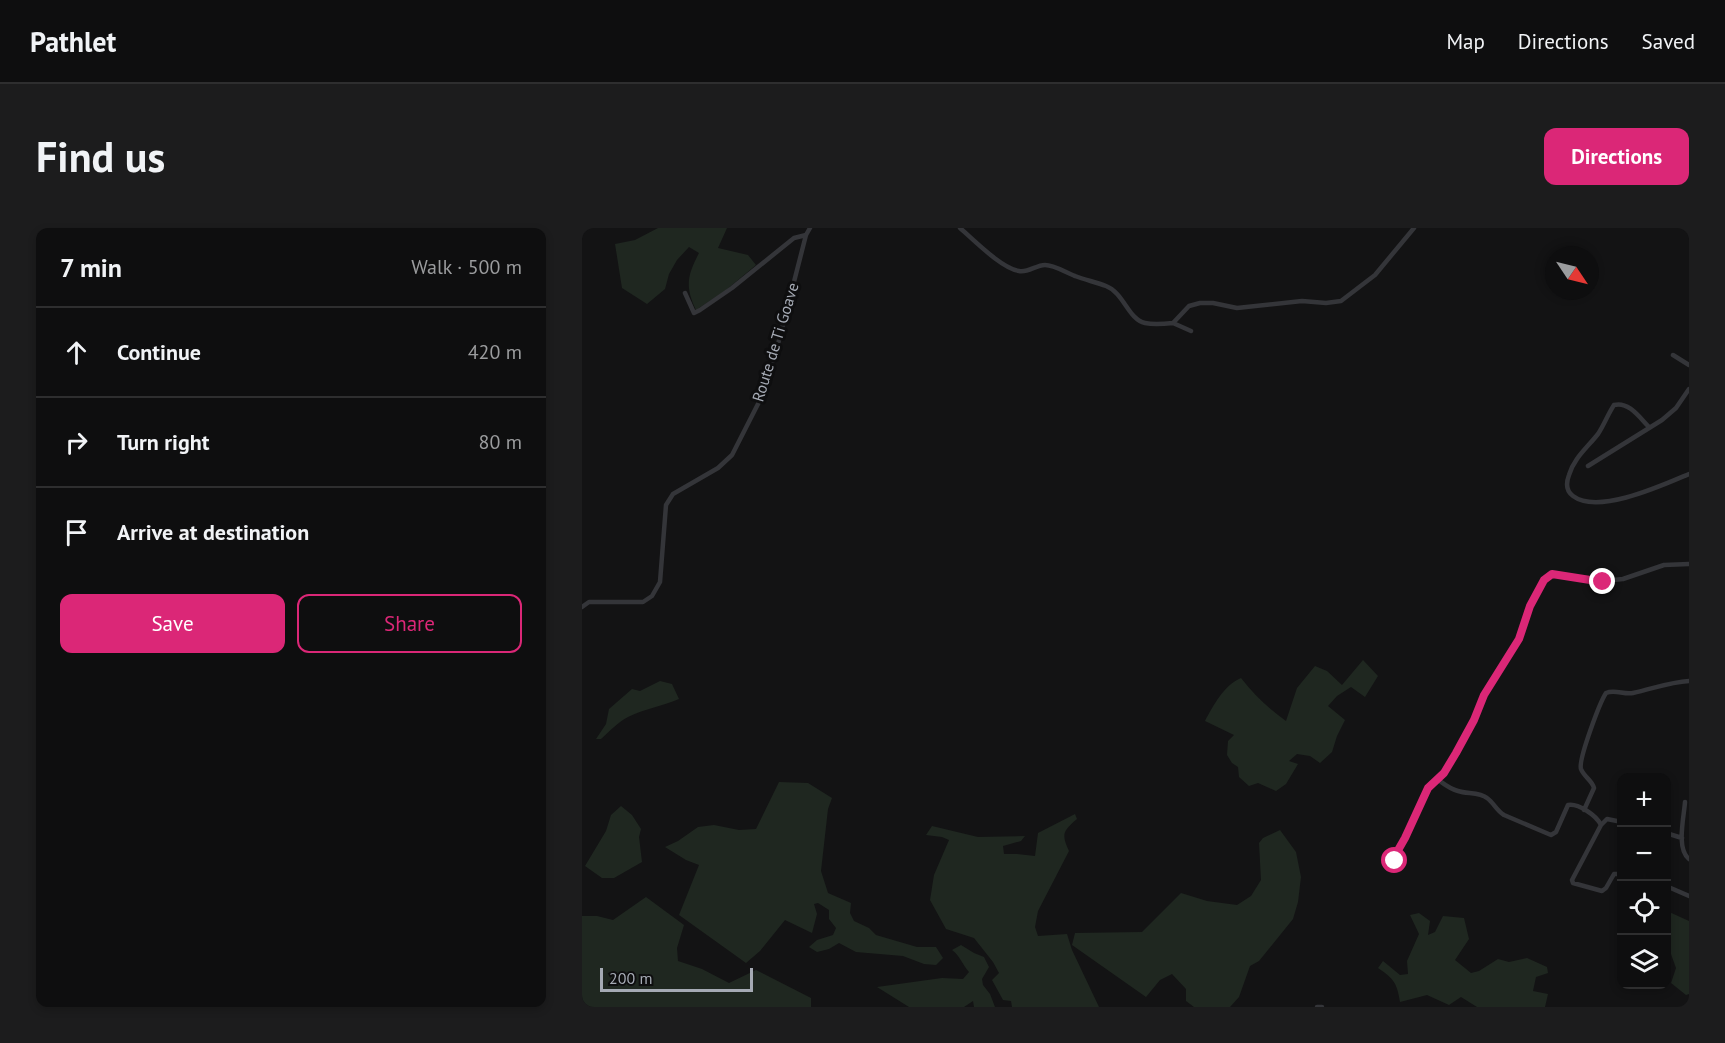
<!DOCTYPE html>
<meta charset="utf-8">
<style>
:root{--surface:#0e0e0f;--page:#1c1c1d;--text:#f1f3f6;--muted:#9b9c9e;--line:#2e2e2f;--accent:#db2777}
body{margin:0;font-family:"PT Sans",sans-serif;background:var(--page);color:var(--text)}
.controls{position:absolute;right:18px;bottom:18px;display:grid;overflow:hidden;border-radius:12px;box-shadow:0 3px 9px #0003}
.controls button{width:54px;height:54px;display:grid;place-items:center;padding:0;border:0;border-bottom:2px solid var(--line);background:var(--surface);color:var(--text);font:30px sans-serif}
.compass{position:absolute;left:963px;top:18px;width:54px;height:54px;border-radius:50%;background:var(--surface);box-shadow:0 3px 9px #0003;rotate:125deg}
.scale{position:absolute;left:18px;bottom:15px;width:153px;box-sizing:border-box;padding-left:6px;border:3px solid #a5aab4;border-top:0;font-size:16px;line-height:21px;white-space:nowrap;color:#a5aab4;-webkit-text-stroke:4px #0e0e0f;paint-order:stroke}
.stop{position:absolute;width:18px;height:18px;margin:-14px;border:4px solid #db2777;border-radius:50%;background:#fff}
.stop.end{background:#db2777;border-color:#fff;box-shadow:0 2px 6px #0008}
.list{margin:0;padding:0;list-style:none}
h2{display:flex;justify-content:space-between;align-items:center;height:78px;margin:0;padding:0 24px;font-size:26px}
h2 small{font-size:20px;font-weight:400;color:var(--muted)}
.list li{display:grid;grid-template-columns:39px 1fr auto;gap:18px;align-items:center;box-sizing:border-box;height:90px;padding:0 24px;border-top:2px solid var(--line)}
.list b{display:block;font-size:22px;white-space:nowrap}
.list em{font-size:20px;font-style:normal;color:var(--muted)}
.actions{display:flex;gap:12px;padding:18px 24px}
.actions a{flex:1;padding:14px 0;border:2px solid var(--accent);border-radius:12px;text-align:center;font-size:21px;color:var(--accent)}
.actions .main{background:var(--accent);color:#fff}
.icon{flex:none;width:33px;height:33px;fill:none;stroke:currentColor;stroke-width:2;stroke-linecap:round;stroke-linejoin:round}
.map{position:relative;flex:none;width:1107px;height:779px;overflow:hidden;border-radius:12px}
header{display:flex;align-items:center;gap:36px;box-sizing:border-box;height:84px;padding:0 30px;background:var(--surface);border-bottom:2px solid var(--line)}
header strong{font-size:28px}
nav{display:flex;gap:33px;margin-inline-start:auto;font-size:21px}
.intro{display:flex;align-items:center;justify-content:space-between;box-sizing:border-box;height:144px;padding:0 36px}
h1{margin:0;font-size:42px}
.button{padding:15px 27px;border-radius:12px;background:var(--accent);color:#fff;font-size:21px;font-weight:700}
main{display:flex;gap:36px;padding:0 36px}
aside{flex:1;background:var(--surface);border-radius:12px;box-shadow:0 3px 9px #0003}
.map>svg:first-child{display:block}
.green{fill:#1f2720}
.lines{fill:none;stroke-linecap:round;stroke-linejoin:round}
.minor{stroke:#343539;stroke-width:4.5}
.route{stroke:#db2777;stroke-width:8}
.labels{text-anchor:middle;dominant-baseline:central;stroke-width:6;stroke-linejoin:round;paint-order:stroke}
.street-label{font-size:16px;fill:#a5aab4;stroke:#0e0e0f}
</style>
<header>
<strong>Pathlet</strong>
<nav><a>Map</a><a>Directions</a><a>Saved</a></nav>
</header>
<div class="intro"><h1>Find us</h1><a class="button">Directions</a></div>
<main>
<aside>
<h2>7 min<small>Walk · 500 m</small></h2>
<ul class="list">
<li><svg class="icon" aria-label="ahead" viewBox="0 0 24 24"><path d="M12 20V5M6 11l6-6 6 6"/></svg><div><b>Continue</b></div><em>420 m</em></li>
<li><svg class="icon" aria-label="right" viewBox="0 0 24 24"><path d="M7 20v-9h11M14 6l5 5-5 5"/></svg><div><b>Turn right</b></div><em>80 m</em></li>
<li><svg class="icon" aria-label="arrive" viewBox="0 0 24 24"><path d="M6 21V4h12l-3 4 3 4H6"/></svg><div><b>Arrive at destination</b></div></li>
</ul>
<div class="actions"><a class="main">Save</a><a>Share</a></div>
</aside>
<div class="map">
<svg width="1107" height="779" viewBox="0 0 1107 779">
<rect width="100%" height="100%" fill="#131314"/>
<!-- green -->
<path class="green" d="M76 0H145L136 20 166 27 174 37 144 62 114 82C103 59 105 48 117 25L107 19 95 32 87 46 83 61 65 76 40 60 33 16 53 12Z
M781 432 796 448 783 469 769 459 755 468 746 478 763 492 755 508 750 524 738 535 728 528 715 526 707 533 716 536 704 556 694 563 676 555 667 558 657 549 656 539 650 535 645 527 646 513 652 507 623 493C631 478 642 457 659 450 672 467 686 480 704 493L715 460 733 438 745 443 760 457Z
M78 453 90 456 97 471C80 478 62 481 46 489 35 495 28 503 19 511H14L24 496 27 481 50 461 58 463Z
M197 554 226 555 250 570 246 581 239 643 246 665 269 675 268 685 272 693 287 700 294 707 335 719H354L361 730 354 737 342 736 321 728 274 724 257 715 247 721 235 724 227 719 235 712 251 707 254 700 247 691V682L236 675 232 676 235 686 230 705 203 692 178 723 164 735 97 687 117 637 104 632 83 619 96 613 116 599 132 597 157 602 174 601Z
M39 578 50 587 59 601 57 609 60 634 32 650H20L3 638 24 603 29 587Z
M493 586 495 591C481 603 479 606 487 623L456 683 453 699 456 708 485 706 490 722 517 779H430L429 773 421 772 410 752 417 745 411 734 392 710 364 701 348 672 352 647 367 612 360 609 344 607 350 598 396 609 443 608 439 613 421 618 422 626H435L453 628 456 605Z
M698 602 714 624 719 649 716 674 711 691 677 733 668 738 657 769 648 779H612L604 773V761L590 746 578 752 564 769 490 717 493 705 560 704 599 665 625 673 655 677 669 668 679 652 677 615 681 610Z
M64 669 102 697 95 720 96 733 120 741 147 755 174 742 229 770V779H0V688H15L31 692Z
M1085 683 1107 693V766L1104 767 1089 755 1094 740 1085 715Z
M837 685 848 693 846 707 853 704 861 688 882 690 887 711 873 732 889 745 897 743 916 731 927 734 945 730 965 739 966 745 954 749 951 763 966 766 963 779H895L879 769 867 777 845 767 818 774C815 755 812 751 796 740L801 733 818 747 826 746 825 733 837 706 828 687Z
M379 717 392 725 402 729 407 739 400 751 401 757 408 766 413 779H392L391 773 382 779H327L295 759 360 750 381 751 387 744C380 736 378 728 370 722Z"/>
<g class="lines">
<!-- minor -->
<path class="minor" d="M378 0C392 12 419 40 437 43 446 45 454 37 463 37 473 37 484 45 493 48 503 52 514 54 524 58 542 65 546 91 563 95 572 97 582 96 591 95L607 78 618 75H631L655 80 720 73 744 75 759 73 793 47 832 0
M103 65 112 85 118 82 150 60 212 10 224 7
M591 95 609 103
M1091 127 1107 137
M1067 199C1058 190 1047 173 1032 177 1026 186 1022 197 1016 206 1005 220 992 230 987 247 984 255 984 263 991 268 1016 287 1081 257 1107 246
M1006 238 1080 192 1094 180 1107 161
M0 379 7 374H61L70 368 78 354 84 277 91 266 136 240 150 227 176 176 195 120 224 7 228 0
M855 551C862 556 868 561 876 563 885 566 898 564 905 570 912 575 914 582 922 587L969 607 974 604 986 577C996 575 1014 587 1019 597L990 652 991 655 1020 663 1024 660 1032 646H1040
M1103 574C1102 589 1094 621 1107 631
M1002 582 1012 560C1010 552 1002 549 999 541 996 532 1018 474 1024 465 1033 461 1042 467 1051 465 1070 461 1088 454 1107 453
M1019 597 1025 591 1040 594
M1084 605 1100 610
M813 633 815 624 823 610 846 560 862 545 874 525 892 492 902 467 937 412 948 378 962 352 970 346 1021 353 1041 351 1082 337 1107 336
M1084 658 1107 668
M735 779H740"/>
</g>
<g class="lines">
<!-- route -->
<path class="route" d="M813 633 815 624 823 610 846 560 862 545 874 525 892 492 902 467 937 411 948 378 962 352 970 346 1021 354"/>
</g>
<g class="labels">
<!-- street labels -->
<g class="street-label">
<text transform="translate(193 114) rotate(-73)">Route de Ti Goave</text>
</g>
</g>
</svg>
<div class="controls">
<button>+</button>
<button>−</button>
<button><svg class="icon" aria-label="locate" viewBox="0 0 24 24"><circle cx="12" cy="12" r="6"/><path d="M12 2v4M12 18v4M2 12h4M18 12h4"/></svg></button>
<button><svg class="icon" aria-label="layers" viewBox="0 0 24 24"><path d="M12 4l9 5-9 5-9-5zM3 14l9 5 9-5"/></svg></button>
</div>
<svg class="compass" viewBox="-18 -18 36 36"><path d="M0-13l5 13h-10z" fill="#e53935"/><path d="M0 13l5-13h-10z" fill="#9b9c9e"/></svg>
<div class="scale">200 m</div>
<div class="stop" style="left:813px;top:633px"></div>
<div class="stop end" style="left:1021px;top:354px"></div>
</div>
</main>
